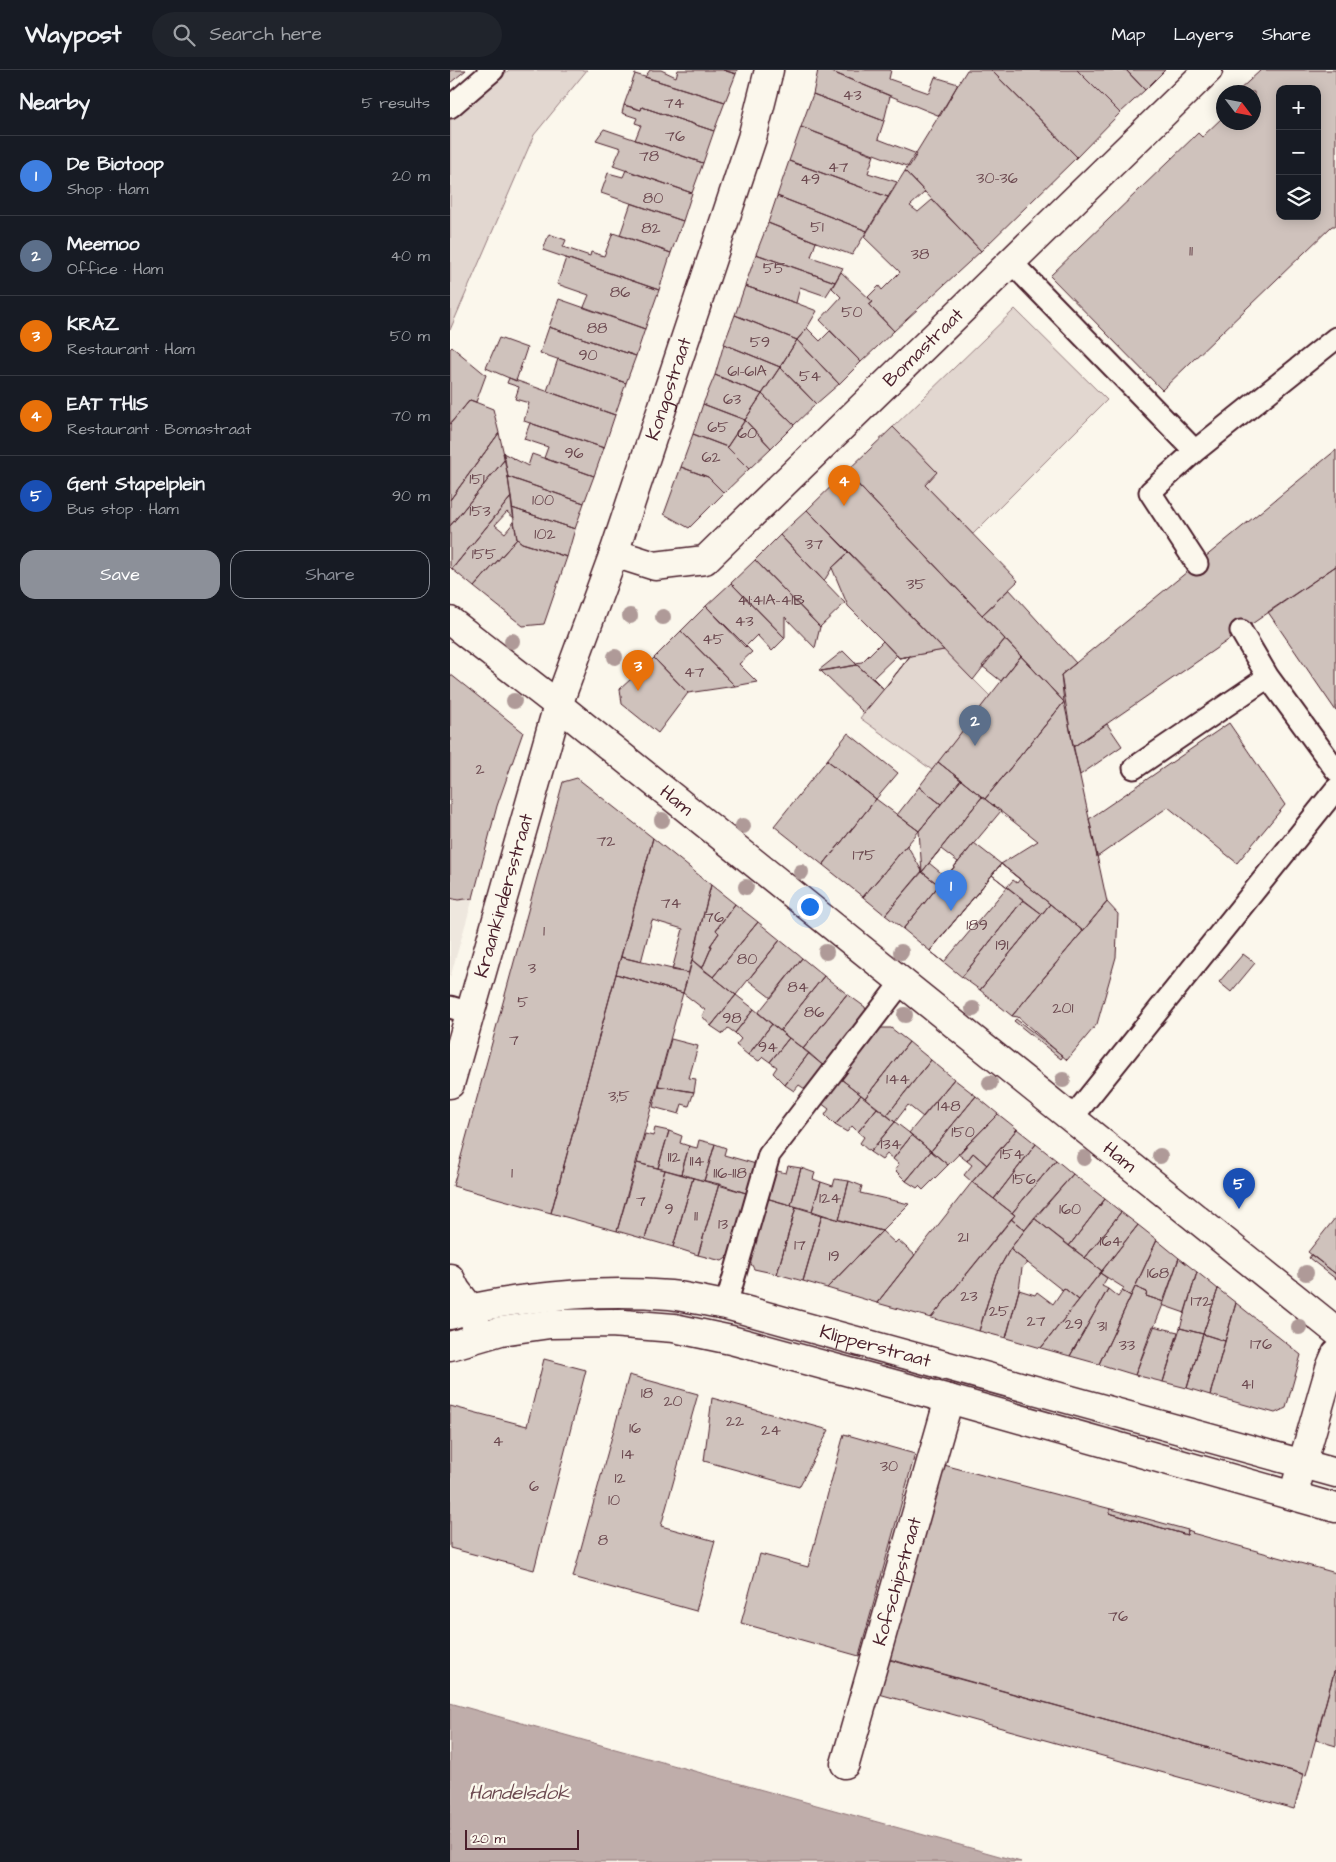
<!DOCTYPE html>
<meta charset="utf-8">
<style>
:root{--surface:#171b24;--page:#20242c;--text:#f1f3f6;--muted:#9ea1a6;--line:#363941;--accent:#8c9099}
body{margin:0;font-family:"Architects Daughter",sans-serif;background:var(--page);color:var(--text)}
.controls{position:absolute;right:15px;top:15px;display:grid;overflow:hidden;border-radius:10px;box-shadow:0 2px 12px #0003}
.controls button{width:45px;height:45px;display:grid;place-items:center;padding:0;border:0;border-bottom:1px solid var(--line);background:var(--surface);color:var(--text);font:25px sans-serif}
.compass{position:absolute;left:766px;top:15px;width:45px;height:45px;border-radius:50%;background:var(--surface);box-shadow:0 2px 12px #0003;rotate:122deg}
.scale{position:absolute;left:15px;bottom:12px;width:114px;box-sizing:border-box;padding-left:5px;border:2px solid #4a1f2b;border-top:0;font-size:14px;line-height:18px;white-space:nowrap;color:#4a1f2b;-webkit-text-stroke:4px #fbf7ec;paint-order:stroke}
.you{position:absolute;left:359px;top:836px;width:18px;height:18px;margin:-12px;border:4px solid #fff;border-radius:50%;background:#1a73e8;box-shadow:0 0 0 8px #1a73e833}
.badge{display:grid;place-items:center;width:32px;height:32px;border-radius:50%;background:var(--accent);color:#fff;font-size:16px;font-weight:700}
.pin{position:absolute;translate:-50% -41px;filter:drop-shadow(0 1px 2px #0008)}
.pin::after{content:'';position:absolute;top:26px;width:18px;height:15px;background:inherit;clip-path:polygon(0 0,100% 0,50% 100%)}
.list{margin:0;padding:0;list-style:none}
h2{display:flex;justify-content:space-between;align-items:center;height:65px;margin:0;padding:0 20px;font-size:21px}
h2 small{font-size:16px;font-weight:400;color:var(--muted)}
.list li{display:grid;grid-template-columns:32px 1fr auto;gap:15px;align-items:center;box-sizing:border-box;height:80px;padding:0 20px;border-top:1px solid var(--line)}
.list b{display:block;font-size:19px;white-space:nowrap}
.list p{margin:0;font-size:16px;white-space:nowrap;color:var(--muted)}
.list em{font-size:16px;font-style:normal;color:var(--muted)}
.actions{display:flex;gap:10px;padding:15px 20px}
.actions a{flex:1;padding:11px 0;border:1px solid var(--accent);border-radius:15px;text-align:center;font-size:18px;color:var(--accent)}
.actions .main{background:var(--accent);color:#fff}
.icon{flex:none;width:28px;height:28px;fill:none;stroke:currentColor;stroke-width:2;stroke-linecap:round;stroke-linejoin:round}
.map{position:relative;flex:none;width:886px;height:1792px;overflow:hidden}
header{display:flex;align-items:center;gap:30px;box-sizing:border-box;height:70px;padding:0 25px;background:var(--surface);border-bottom:1px solid var(--line)}
header strong{font-size:24px}
nav{display:flex;gap:28px;margin-inline-start:auto;font-size:18px}
.search{width:350px;height:45px;background:var(--page);display:flex;align-items:center;gap:12px;box-sizing:border-box;padding:0 18px;border-radius:28px;color:var(--muted);font-size:19px}
main{display:flex}
aside{flex:1;background:var(--surface)}
.map>svg:first-child{display:block}
.built{fill:#eee7de}
.green{fill:#e2d7d0;stroke:#967b7e}
.water{fill:#bfadaa;stroke:#907477}
.building{fill:#cfc2bc;stroke:#4a1f2b;fill-rule:evenodd}
.lines{fill:none;stroke-linecap:round;stroke-linejoin:round}
.service-casing{stroke:#4a1f2b;stroke-width:25}
.minor-casing{stroke:#4a1f2b;stroke-width:31}
.service{stroke:#fbf7ec;stroke-width:21}
.minor{stroke:#fbf7ec;stroke-width:28}
.tree{fill:#af9a98}
.labels{text-anchor:middle;dominant-baseline:central;stroke-width:5;stroke-linejoin:round;paint-order:stroke}
.number-label{font-size:16px;fill:#6b484f}
.street-label{font-size:19px;fill:#4a1f2b;stroke:#fbf7ec}
.water-label{font-size:20px;font-style:italic;fill:#6d4a51;stroke:#fbf7ec}
</style>
<header>
<strong>Waypost</strong>
<div class="search"><svg class="icon" aria-label="search" viewBox="0 0 24 24"><circle cx="10" cy="10" r="6"/><path d="M15 15l6 6"/></svg>Search here</div>
<nav><a>Map</a><a>Layers</a><a>Share</a></nav>
</header>
<main>
<aside>
<h2>Nearby<small>5 results</small></h2>
<ul class="list">
<li><span class="badge" style="background:#3f7fe0">1</span><div><b>De Biotoop</b><p>Shop · Ham</p></div><em>20 m</em></li>
<li><span class="badge" style="background:#5c6f8a">2</span><div><b>Meemoo</b><p>Office · Ham</p></div><em>40 m</em></li>
<li><span class="badge" style="background:#e8710a">3</span><div><b>KRAZ</b><p>Restaurant · Ham</p></div><em>50 m</em></li>
<li><span class="badge" style="background:#e8710a">4</span><div><b>EAT THIS</b><p>Restaurant · Bomastraat</p></div><em>70 m</em></li>
<li><span class="badge" style="background:#1a4fb4">5</span><div><b>Gent Stapelplein</b><p>Bus stop · Ham</p></div><em>90 m</em></li>
</ul>
<div class="actions"><a class="main">Save</a><a>Share</a></div>
</aside>
<div class="map">
<svg width="886" height="1792" viewBox="0 0 886 1792">
<rect width="100%" height="100%" fill="#fbf7ec"/>
<filter id="ink" filterUnits="userSpaceOnUse"><feTurbulence type="fractalNoise" baseFrequency=".02" numOctaves="2"/><feDisplacementMap in="SourceGraphic" scale="10" xChannelSelector="R" yChannelSelector="G"/><feConvolveMatrix kernelMatrix="1 2 1 2 8 2 1 2 1" color-interpolation-filters="sRGB"/></filter>
<g filter="url(#ink)">
<!-- built -->
<path class="built" d="M0 828 8 830 23 828 0 908Z"/>
<!-- green -->
<path class="green" d="M59 0H137L84 65 0 260V49Z
M565 239 657 330 523 464 475 415 487 402 443 357Z
M494 580 540 626 482 700 410 648 460 586Z"/>
<!-- water -->
<path class="water" d="M0 1633 571 1792H0Z"/>
<!-- building -->
<path class="building" d="M0 0H16L0 13Z
M200 0H211L226 7 228 0H273L286 4 275 32 195 7Z
M273 0H287L286 4Z
M368 0H377L440 26 434 51 363 24Z
M377 0H441L439 9 479 23 485 7 508 14 490 46Z
M517 0H541L627 87 531 181 455 101Z
M541 0H627L670 43 627 87Z
M627 0H676L695 20 670 43Z
M676 0H715L695 20Z
M811 0H886V156H882L712 320 600 206 748 63 752 67 773 47 769 40 774 36V52H804V22H787ZM830 19H867V146H830Z
M185 4 275 32 264 61 192 37 191 40 174 35Z
M363 24 434 51 428 69 467 84 459 97 351 57Z
M174 35 191 40 192 37 264 61 253 93 185 70 191 55 185 53 187 48 172 43Z
M351 57 424 85 418 103 447 112 438 127 339 91Z
M154 59 253 93 242 123 163 96 171 78 146 70Z
M339 91 438 127 417 161 327 126Z
M176 100 242 123 233 151 151 123 158 103 173 107Z
M455 101 475 122 460 136 468 142 482 130 531 181 444 261 419 235 423 232 418 227 429 216 432 220 450 202 414 167Z
M327 126 417 161 402 185 366 172 318 153Z
M181 133 233 151 221 183 170 165Z
M318 153 366 172 361 187 393 198 385 212 306 184Z
M163 163 221 183 209 220 93 180 99 164 116 170 113 177 140 186 141 182 154 186Z
M306 184 385 212 376 226 350 217 346 233 295 216Z
M116 188 209 220 195 259 134 237 139 225 107 214Z
M391 202 423 232 419 235 444 261 411 292 370 250 391 227 382 218Z
M295 216 346 233 367 241 357 258 347 270 285 245Z
M109 229 195 259 186 286 99 257Z
M285 245 347 270 330 297 274 274Z
M99 257 186 286 176 313 90 283Z
M357 258 370 271 380 261 411 292 389 314 347 270Z
M49 268 77 278 66 311 36 298Z
M347 270 389 314 366 334 330 297Z
M274 274 330 297 312 324 265 305Z
M2 277 36 305 26 332 20 330 0 354V279Z
M108 289 176 313 165 345 97 321Z
M330 297 366 334 344 355 312 324Z
M265 305 312 324 295 350 253 334Z
M59 308 165 345 154 378 74 351 79 333 65 329 69 317 57 313Z
M312 324 344 355 321 378 295 350Z
M20 330 43 339 49 363 0 430V354Z
M253 334 295 350 277 377 243 364Z
M295 350 321 378 299 399 277 377Z
M80 353 154 378 144 406 94 388 98 377 74 369Z
M443 357 487 402 475 415 568 511 532 545 396 402Z
M49 363 55 389 0 456V430Z
M243 364 277 377 299 399 274 423 258 407 231 397Z
M886 380V496L623 677 611 605Z
M53 383 78 396 82 384 144 406 134 433 58 407Z
M55 389 61 427 2 499 0 497V456Z
M231 397 258 407 274 423 239 458 214 444Z
M396 402 555 569 523 610 357 440Z
M58 407 134 433 125 459 62 438Z
M61 427 64 448 57 442 45 455 55 463 64 452 67 469 24 517 2 499Z
M62 438 125 459 117 487 72 473 67 469Z
M357 440 399 482 382 498 374 511 330 465Z
M330 465 395 533 370 557 305 490Z
M67 469 72 473 117 487 94 554 73 556 24 517Z
M399 482 494 580 449 588 433 571 398 536 382 498Z
M305 490 370 557 365 578 335 547V568L281 513Z
M886 496V641L818 542Z
M281 513 335 568 322 581 307 565 295 577 256 536Z
M559 519 626 593 611 605 614 632 532 545Z
M256 536 302 582 289 594 307 612 285 616 231 561Z
M231 561 285 616 238 623 204 588Z
M555 569 571 586 551 611 532 596Z
M433 571 449 588 460 586 434 619 405 593 412 592Z
M393 581 407 595 371 601 369 600Z
M447 585 449 588 460 586 434 619 423 608Z
M571 586 614 632 535 729 488 692Z
M204 588 238 623 208 663 172 634 170 619Z
M407 595 434 619 414 643 371 601Z
M0 604 73 662 47 736 23 828 8 830 0 828Z
M614 632 657 832 633 861 551 794 588 771 535 729Z
M779 653 835 735 787 793 718 737 647 787 639 749Z
M657 654 672 676 630 705 623 677Z
M398 663 448 703 426 729 377 690Z
M377 690 426 729 373 795 324 756Z
M488 692 511 710 491 734 469 717Z
M127 708 203 768 101 1143 3 1116 113 712Z
M511 710 532 727 472 802 469 761Z
M469 717 491 734 469 761 447 745Z
M532 727 551 741 489 815 472 802Z
M426 729 469 761 413 827 373 795Z
M203 768 261 815 239 903 222 900 233 859 202 850 191 892 171 887Z
M524 773 551 794 480 881 453 859Z
M457 775 472 801 435 845 413 827Z
M491 779 508 792 496 807 479 793Z
M551 794 600 834 592 844 542 805Z
M551 794 570 809 567 813 563 810 494 892 480 881Z
M472 802 489 815 453 859 435 845Z
M542 805 573 830 512 907 480 881Z
M261 815 285 834 266 860 269 863 260 876H262L252 899 242 890Z
M573 830 592 844 530 920 512 907Z
M657 832 668 844 666 887 647 954 617 990 568 947 562 946Z
M285 834 308 852 263 907 252 899 262 876H260L269 863 266 860Z
M600 834 633 861 562 946 530 920Z
M308 852 330 870 286 925 263 907Z
M330 870 352 888 321 928 298 910Z
M793 884 805 893 781 922 769 912Z
M171 887 239 903 233 923 166 904Z
M352 888 374 906 330 961 308 943Z
M242 890 286 925 261 956 252 946 255 940 233 923Z
M166 904 233 923 167 1161 101 1143Z
M374 906 397 924 353 979 330 961Z
M397 924 415 937 417 946 376 998 353 979Z
M286 925 304 939 285 963 278 958 273 964 261 956Z
M304 939 322 954 298 985 286 975 291 969 285 963Z
M566 949 613 986 611 989 564 951Z
M322 954 339 968 320 992 313 987 309 991 298 985Z
M430 958H441L459 972 415 1028 391 1009Z
M339 968 359 983 335 1015 323 1003 327 997 320 992Z
M221 969 248 976 239 1008 246 1009 244 1022 208 1016Z
M459 972 481 990 437 1045 415 1028Z
M359 983 376 998 358 1021 349 1015 344 1021 335 1015Z
M481 990 504 1009 473 1047 458 1035 445 1052 437 1045Z
M391 1009 411 1025 385 1055 375 1045 379 1039 371 1033Z
M504 1009 526 1026 481 1081 459 1063Z
M208 1016 244 1022 239 1036 232 1034 229 1044 203 1037Z
M411 1025 427 1038 408 1062 402 1056 397 1062 385 1055Z
M526 1026 548 1044 498 1095 481 1081Z
M427 1038 445 1052 420 1082 410 1073 414 1067 408 1062Z
M548 1044 567 1059 537 1095 523 1083 517 1091 508 1084Z
M445 1052 462 1065 443 1089 437 1084 432 1090 420 1082Z
M205 1058 219 1061 208 1098 187 1093 195 1064 203 1066Z
M567 1059 586 1074 544 1129 522 1112Z
M219 1061 232 1066 230 1073 239 1076 231 1104 208 1098Z
M462 1065 481 1081 456 1111 445 1100 449 1094 443 1089Z
M249 1070 265 1074 254 1111 231 1104 239 1076 247 1078Z
M265 1074 276 1078 274 1085 306 1094 296 1123 254 1111Z
M586 1074 606 1090 562 1143 544 1129Z
M481 1081 498 1095 473 1120 469 1116 467 1118 456 1111Z
M523 1083 537 1095 522 1112 514 1105 522 1095 517 1091Z
M606 1090 623 1104 575 1160 561 1149 565 1145 562 1143Z
M187 1093 215 1100 195 1169 167 1161Z
M338 1096 351 1098 341 1135 316 1128 323 1100 336 1103Z
M351 1098 365 1103 363 1109 371 1112 362 1141 341 1135Z
M215 1100 243 1108 223 1177 195 1169Z
M623 1104 655 1129 619 1176 584 1148Z
M243 1108 269 1114 248 1185 223 1177Z
M385 1109 399 1111 389 1150 362 1141 371 1112 383 1116Z
M399 1111 412 1116 410 1123 459 1134 432 1161 389 1150Z
M522 1112 565 1145 481 1248 427 1233Z
M269 1114 296 1123 281 1185 272 1191 248 1185Z
M316 1128 346 1137 327 1204 304 1199 299 1190Z
M655 1129 671 1142 635 1188 619 1176Z
M346 1137 372 1145 353 1211 327 1204Z
M671 1142 688 1155 652 1201 635 1188Z
M372 1145 432 1161 377 1218 353 1211Z
M886 1147V1204L858 1182Z
M584 1148 652 1201 629 1230 614 1218 612 1220 560 1179Z
M561 1149 575 1160 560 1179 546 1204 529 1261 481 1248Z
M688 1155 707 1170 681 1226 672 1221 674 1218 650 1203Z
M432 1161 445 1173 448 1170 465 1185 427 1233 377 1218Z
M707 1170 729 1188 714 1232 696 1226 697 1222 685 1217Z
M560 1179 578 1193 572 1198 569 1220 556 1268 529 1261 546 1204Z
M861 1185 886 1204V1209L859 1188Z
M729 1188 747 1202 735 1243 712 1235Z
M747 1202 768 1219 753 1264 730 1258Z
M650 1203 657 1208 652 1216 658 1219 620 1286 591 1278Z
M685 1217 697 1222 696 1226 714 1232 685 1305 649 1294Z
M614 1218 629 1230 591 1278 556 1268 569 1220 585 1225 587 1222 603 1234Z
M658 1219 668 1227 672 1221 681 1226 649 1294 620 1286Z
M768 1219 786 1233 775 1271 753 1264Z
M786 1233 851 1285 836 1338 825 1343 760 1325Z
M703 1256 728 1262 713 1312 685 1305Z
M730 1258 753 1264 737 1318 713 1312Z
M753 1264 775 1271 760 1325 737 1318Z
M94 1289 136 1300 84 1500 0 1478V1336L77 1356Z
M179 1305 248 1324 211 1456 265 1471 246 1541 123 1507Z
M262 1328 379 1360 349 1417 254 1391Z
M394 1364 465 1384 409 1586 291 1553 310 1484 358 1497Z
M494 1395 661 1439 659 1443 737 1465 738 1460 743 1462 742 1463 886 1503V1595L856 1705 439 1589Z
M661 1439 738 1460 737 1465 659 1443Z
M440 1590 854 1704 844 1739 429 1624Z
M886 1595V1676L866 1670Z"/>
<g class="lines">
<!-- service casing -->
<g class="service-casing">
<path id="service" d="M0 37 43 0
M561 192 745 381
M747 494 700 422 745 381 886 268
M791 561 818 607
M684 698 818 607 886 700
M0 937 20 943
M622 1048 886 719
M276 1235 319 1085 451 913"/>
</g>
<!-- minor casing -->
<g class="minor-casing">
<g id="minor">
<path id="s1" d="M164 483 205 496 255 490 758 0"/>
<path id="s2" d="M0 551 108 635 886 1261"/>
<path id="s3" d="M0 1014 108 635 164 483 302 68 319 0"/>
<path d="M0 1208 6 1220 20 1238 26 1255"/>
<path id="s4" d="M0 1245C26 1236 52 1232 79 1229 125 1223 172 1221 220 1225 238 1227 257 1232 276 1235L886 1403"/>
<path d="M0 1276 51 1261 100 1254 161 1253 224 1258 281 1270 499 1329 886 1438"/>
<path d="M847 1412 880 1298 886 1284"/>
<path id="s5" d="M395 1694 499 1329"/>
</g>
</g>
<!-- service -->
<use href="#service" class="service"/>
<!-- minor -->
<use href="#minor" class="minor"/>
</g>
<!-- trees -->
<g class="tree">
<circle cx="180" cy="546" r="8"/>
<circle cx="213" cy="547" r="8"/>
<circle cx="62" cy="571" r="8"/>
<circle cx="165" cy="587" r="8"/>
<circle cx="64" cy="631" r="8"/>
<circle cx="212" cy="750" r="8"/>
<circle cx="293" cy="756" r="8"/>
<circle cx="351" cy="802" r="8"/>
<circle cx="296" cy="817" r="8"/>
<circle cx="376" cy="882" r="8"/>
<circle cx="451" cy="882" r="8"/>
<circle cx="523" cy="939" r="8"/>
<circle cx="455" cy="945" r="8"/>
<circle cx="613" cy="1010" r="8"/>
<circle cx="540" cy="1013" r="8"/>
<circle cx="710" cy="1086" r="8"/>
<circle cx="634" cy="1088" r="8"/>
<circle cx="856" cy="1203" r="8"/>
<circle cx="849" cy="1257" r="8"/>
</g>
</g>
<g class="labels">
<!-- number labels -->
<g class="number-label">
<text x="402" y="25">43</text>
<text x="224" y="33">74</text>
<text x="225" y="66">76</text>
<text x="199" y="86">78</text>
<text x="388" y="97">47</text>
<text x="547" y="108">30-36</text>
<text x="360" y="109">49</text>
<text x="203" y="128">80</text>
<text x="367" y="157">51</text>
<text x="201" y="158">82</text>
<text x="741" y="181">11</text>
<text x="470" y="184">38</text>
<text x="324" y="198">55</text>
<text x="170" y="222">86</text>
<text x="402" y="242">50</text>
<text x="147" y="258">88</text>
<text x="310" y="272">59</text>
<text x="138" y="285">90</text>
<text x="297" y="301">61-61A</text>
<text x="360" y="306">54</text>
<text x="282" y="329">63</text>
<text x="268" y="357">65</text>
<text x="297" y="363">60</text>
<text x="124" y="383">96</text>
<text x="261" y="387">62</text>
<text x="27" y="409">151</text>
<text x="93" y="430">100</text>
<text x="30" y="441">153</text>
<text x="95" y="464">102</text>
<text x="364" y="474">37</text>
<text x="34" y="484">155</text>
<text x="466" y="514">35</text>
<text x="321" y="530">41;41A-41B</text>
<text x="294" y="551">43</text>
<text x="263" y="569">45</text>
<text x="244" y="602">47</text>
<text x="30" y="699">2</text>
<text x="156" y="771">72</text>
<text x="414" y="785">175</text>
<text x="221" y="833">74</text>
<text x="264" y="847">76</text>
<text x="527" y="855">189</text>
<text x="94" y="861">1</text>
<text x="552" y="875">191</text>
<text x="297" y="889">80</text>
<text x="82" y="898">3</text>
<text x="348" y="917">84</text>
<text x="73" y="932">5</text>
<text x="613" y="938">201</text>
<text x="364" y="942">86</text>
<text x="282" y="948">98</text>
<text x="64" y="970">7</text>
<text x="318" y="977">94</text>
<text x="448" y="1009">144</text>
<text x="169" y="1026">3;5</text>
<text x="499" y="1036">148</text>
<text x="513" y="1062">150</text>
<text x="441" y="1074">134</text>
<text x="562" y="1084">154</text>
<text x="224" y="1087">112</text>
<text x="247" y="1091">114</text>
<text x="62" y="1103">1</text>
<text x="280" y="1103">116-118</text>
<text x="574" y="1109">156</text>
<text x="380" y="1128">124</text>
<text x="191" y="1131">7</text>
<text x="219" y="1139">9</text>
<text x="620" y="1139">160</text>
<text x="246" y="1146">11</text>
<text x="273" y="1154">13</text>
<text x="513" y="1167">21</text>
<text x="661" y="1171">164</text>
<text x="350" y="1175">17</text>
<text x="384" y="1186">19</text>
<text x="708" y="1203">168</text>
<text x="519" y="1226">23</text>
<text x="751" y="1231">172</text>
<text x="549" y="1241">25</text>
<text x="586" y="1251">27</text>
<text x="624" y="1254">29</text>
<text x="652" y="1256">31</text>
<text x="811" y="1274">176</text>
<text x="677" y="1275">33</text>
<text x="797" y="1314">41</text>
<text x="197" y="1323">18</text>
<text x="223" y="1331">20</text>
<text x="285" y="1351">22</text>
<text x="185" y="1358">16</text>
<text x="321" y="1360">24</text>
<text x="48" y="1371">4</text>
<text x="178" y="1384">14</text>
<text x="439" y="1396">30</text>
<text x="170" y="1408">12</text>
<text x="84" y="1416">6</text>
<text x="164" y="1430">10</text>
<text x="153" y="1470">8</text>
<text x="668" y="1546">76</text>
</g>
<!-- street labels -->
<g class="street-label">
<text stroke="none"><textPath href="#s1" startOffset="398">Bomastraat</textPath></text>
<text stroke="none"><textPath href="#s3" startOffset="729">Kongostraat</textPath></text>
<text stroke="none"><textPath href="#s2" startOffset="289">Ham</textPath></text>
<text stroke="none"><textPath href="#s3" startOffset="196">Kraankindersstraat</textPath></text>
<text stroke="none"><textPath href="#s2" startOffset="858">Ham</textPath></text>
<text stroke="none"><textPath href="#s4" startOffset="434">Klipperstraat</textPath></text>
<text stroke="none"><textPath href="#s5" startOffset="190">Kofschipstraat</textPath></text>
</g>
<!-- water labels -->
<g class="water-label">
<text x="69" y="1723">Handelsdok</text>
</g>
</g>
</svg>
<div class="controls">
<button>+</button>
<button>−</button>
<button><svg class="icon" aria-label="layers" viewBox="0 0 24 24"><path d="M12 4l9 5-9 5-9-5zM3 14l9 5 9-5"/></svg></button>
</div>
<svg class="compass" viewBox="-18 -18 36 36"><path d="M0-13l5 13h-10z" fill="#e53935"/><path d="M0 13l5-13h-10z" fill="#9ea1a6"/></svg>
<div class="scale">20 m</div>
<div class="you"></div>
<div class="pin badge" style="left:501px;top:841px;background:#3f7fe0">1</div>
<div class="pin badge" style="left:525px;top:676px;background:#5c6f8a">2</div>
<div class="pin badge" style="left:188px;top:621px;background:#e8710a">3</div>
<div class="pin badge" style="left:394px;top:436px;background:#e8710a">4</div>
<div class="pin badge" style="left:789px;top:1139px;background:#1a4fb4">5</div>
</div>
</main>
